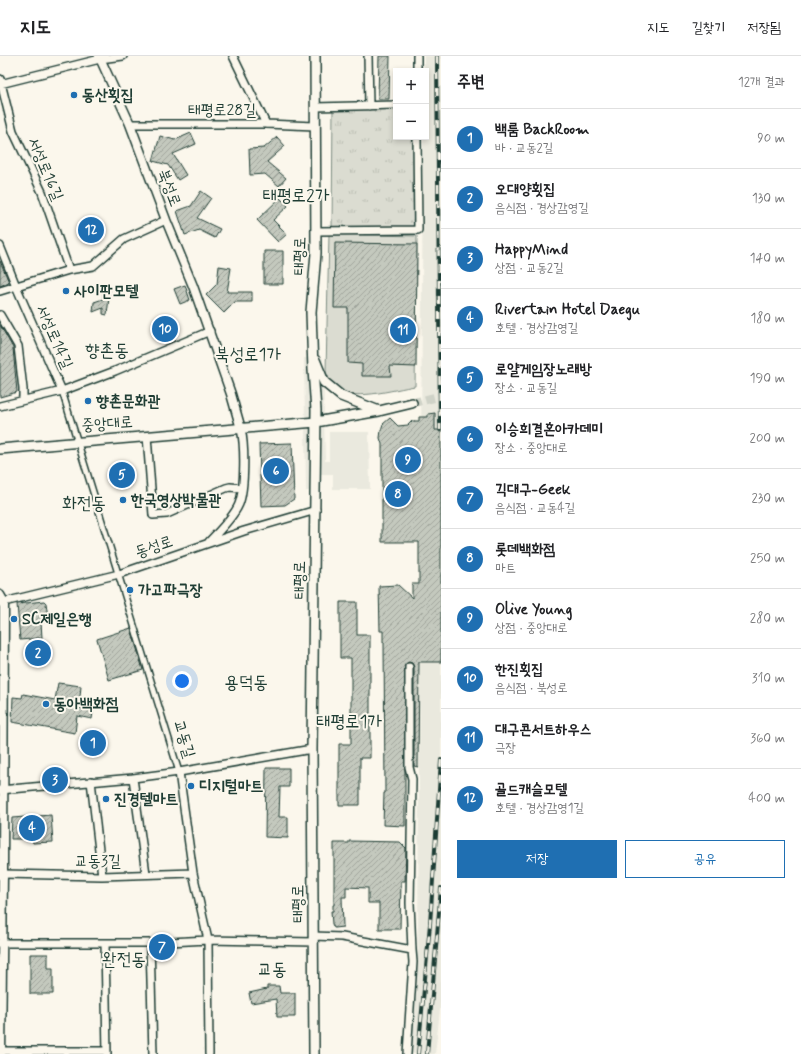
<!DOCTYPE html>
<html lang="ko">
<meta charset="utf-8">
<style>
:root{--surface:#fff;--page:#f2f2f2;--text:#202124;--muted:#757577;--line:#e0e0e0;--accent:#1f6fb2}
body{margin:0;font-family:Mynerve,"Poor Story",sans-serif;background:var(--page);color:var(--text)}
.controls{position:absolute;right:12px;top:12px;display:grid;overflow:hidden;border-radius:0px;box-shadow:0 2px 6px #0003}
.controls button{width:36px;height:36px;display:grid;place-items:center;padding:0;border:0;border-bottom:1px solid var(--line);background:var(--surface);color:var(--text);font:20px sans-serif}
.you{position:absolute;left:182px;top:625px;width:14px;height:14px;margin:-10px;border:3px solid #fff;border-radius:50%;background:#1a73e8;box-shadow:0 0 0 6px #1a73e833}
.badge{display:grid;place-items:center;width:26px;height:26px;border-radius:50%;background:var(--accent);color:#fff;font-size:13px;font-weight:700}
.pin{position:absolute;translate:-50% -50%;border:2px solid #fff;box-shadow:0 1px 4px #0006}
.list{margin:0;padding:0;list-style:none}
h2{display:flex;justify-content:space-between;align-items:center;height:52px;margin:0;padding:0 16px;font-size:17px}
h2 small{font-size:13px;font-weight:400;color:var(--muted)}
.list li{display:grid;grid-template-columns:26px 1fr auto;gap:12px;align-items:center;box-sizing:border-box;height:60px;padding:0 16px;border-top:1px solid var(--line)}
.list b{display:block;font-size:15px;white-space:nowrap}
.list p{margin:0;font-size:13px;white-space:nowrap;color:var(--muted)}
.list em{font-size:13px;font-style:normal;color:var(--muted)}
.actions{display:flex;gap:8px;padding:12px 16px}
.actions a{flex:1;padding:9px 0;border:1px solid var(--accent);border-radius:0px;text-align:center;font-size:14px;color:var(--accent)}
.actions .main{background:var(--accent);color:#fff}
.map{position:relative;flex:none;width:441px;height:998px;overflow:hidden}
header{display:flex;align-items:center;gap:24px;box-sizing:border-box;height:56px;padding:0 20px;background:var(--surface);border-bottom:1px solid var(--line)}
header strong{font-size:19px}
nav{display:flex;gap:22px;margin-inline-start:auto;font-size:14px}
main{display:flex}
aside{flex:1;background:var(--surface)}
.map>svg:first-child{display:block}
.built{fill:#eae9de}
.grass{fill:url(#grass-tufts);stroke:#7d8c82}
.garden{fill:#dbdcd1;stroke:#7d8c82}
.building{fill:url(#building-hatch);stroke:#1f3d34}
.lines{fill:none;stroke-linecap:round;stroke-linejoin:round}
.secondary-tunnel{stroke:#cfd2c7;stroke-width:9;stroke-dasharray:9 4.5;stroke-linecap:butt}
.pedestrian-casing{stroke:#1f3d34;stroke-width:8}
.minor-casing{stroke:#1f3d34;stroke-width:10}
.tertiary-casing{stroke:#1f3d34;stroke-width:11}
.secondary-casing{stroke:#1f3d34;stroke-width:12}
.pedestrian{stroke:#fbf7ec;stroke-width:5}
.minor{stroke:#fbf7ec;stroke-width:7}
.tertiary{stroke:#fbf7ec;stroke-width:8}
.secondary{stroke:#fbf7ec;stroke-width:9}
.rail-casing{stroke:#1f3d34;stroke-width:4}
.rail{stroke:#fbf7ec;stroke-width:2.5;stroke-dasharray:8;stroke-linecap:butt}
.poi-dot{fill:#1f6fb2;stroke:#fbf7ec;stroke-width:1.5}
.labels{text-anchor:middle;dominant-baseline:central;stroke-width:4;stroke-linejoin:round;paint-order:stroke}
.poi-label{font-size:16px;font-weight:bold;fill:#1f3d34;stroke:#fbf7ec;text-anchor:start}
.street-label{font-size:16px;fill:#1f3d34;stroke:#fbf7ec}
.quarter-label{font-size:18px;fill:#1f3d34;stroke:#fbf7ec}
</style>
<header>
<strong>지도</strong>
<nav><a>지도</a><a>길찾기</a><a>저장됨</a></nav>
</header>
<main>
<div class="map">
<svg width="441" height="998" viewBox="0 0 441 998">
<defs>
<pattern id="grass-tufts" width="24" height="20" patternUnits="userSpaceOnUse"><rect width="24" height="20" fill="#dbdcd1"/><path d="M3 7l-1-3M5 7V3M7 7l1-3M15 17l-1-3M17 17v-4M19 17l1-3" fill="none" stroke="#bcbeb4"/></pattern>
<pattern id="building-hatch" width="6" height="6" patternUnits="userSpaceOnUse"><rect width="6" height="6" fill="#c4c9be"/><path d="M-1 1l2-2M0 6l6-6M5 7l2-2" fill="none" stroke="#9fa49b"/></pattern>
</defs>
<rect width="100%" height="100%" fill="#fbf7ec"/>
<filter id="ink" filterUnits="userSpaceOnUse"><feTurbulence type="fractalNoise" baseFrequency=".025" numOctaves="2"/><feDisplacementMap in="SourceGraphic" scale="8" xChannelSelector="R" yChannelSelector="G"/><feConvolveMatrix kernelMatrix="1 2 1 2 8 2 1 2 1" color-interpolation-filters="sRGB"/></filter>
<g filter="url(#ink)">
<!-- built -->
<path class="built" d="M424 0H441V945L435 998H412L418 891 423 81H426V15H424Z
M304 302H323L325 405H329V376H369L370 433H333V418H320V435H306Z"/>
<!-- grass -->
<path class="grass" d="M396 49V81H417L418 174 332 175 333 51Z"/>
<!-- garden -->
<path class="garden" d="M329 178 417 180 415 330C395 333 348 348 333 330 330 327 328 320 326 316Z"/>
<!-- building -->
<path class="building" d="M379 0H390L389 43H378Z
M191 77 196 88 173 98 186 119 178 124 168 109 153 105 160 80 175 84Z
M277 81 285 90 267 106 286 122 279 130 265 118 250 119 249 93 264 92Z
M201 135 211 142 197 162 220 173 215 182 199 174 185 179 177 155 191 150Z
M280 142 288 150 273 164 287 178 278 186 257 164Z
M335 187 417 188 416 311 390 310 391 320H362V308L348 307V252H334Z
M264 195H283V228H264Z
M0 205 9 226 0 230Z
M219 210 231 212 227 236H252V246H235L224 257 206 239 217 228Z
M185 229 190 244 180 248 174 233Z
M110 233 107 259 103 258V252L93 256 94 246 103 243V234Z
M0 269 13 292 17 336 0 341Z
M435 357V374H441V606H419L418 711 414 710V611L412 607 409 606 405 609V770L383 769 384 737H385L384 586H383V575H380L379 530 398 529 412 542V528H419V486H382V388L380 382 381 374 383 368 390 362 398 370 408 369 412 365H419V361H428V358Z
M292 387 294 443 285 449 261 450 259 388Z
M128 407 130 430 117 431 114 409Z
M44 545 46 547 48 561 45 566H41L42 582 20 584 17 548Z
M340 546H357V579H370V702H360V749H339V688H351V602H340Z
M131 572 143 614 109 624 97 583Z
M58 627 81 630 79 652 93 656 92 663 77 660 75 677 12 666 13 641 22 642 23 638 55 644Z
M266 712H289V731H280L279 761H288V782L265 781Z
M51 759 53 786 33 787 32 783H11L12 762Z
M349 785 400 786 406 792 405 825H401L400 873H379V847H368V832L346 831V841H342L343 871 334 872 332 868 331 855H333V849H334V787H349Z
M30 898H48V912H53V938H30Z
M267 930H279L280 937H295V961H277L276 943 251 947 249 937 267 933Z"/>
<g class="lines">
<!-- secondary-tunnel -->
<path class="secondary-tunnel" d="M412 347 441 340"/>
<!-- pedestrian casing -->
<g class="pedestrian-casing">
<path id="pedestrian" d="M62 335 179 716"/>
</g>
<!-- minor casing -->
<g class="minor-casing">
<path id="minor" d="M233 0 266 68
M368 0 369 50
M417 15V0
M0 23 13 75 42 136 69 214
M0 28 100 3 123 0
M315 51 396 49
M130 68H266L315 70
M316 175 418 174 417 81
M0 190 16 230 62 335
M0 235 69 214 93 210 124 183 166 164
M0 259 18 290 23 333V344
M0 350 62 335 115 315 210 275
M147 380 153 459 167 458 226 432 230 431 242 432
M208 487C217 477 234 461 239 448 245 432 245 390 241 373
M0 547 119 518 244 475 316 454
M409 611V711L412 723 410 847 412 894
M179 716 193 817 208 884 209 998
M133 722 146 818
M91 725 102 820
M0 734 133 722 179 716 312 693
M3 818 102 820 193 817
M313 880 342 881 412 894 413 906 407 998
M0 887H150L208 884 313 886
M105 887 107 998
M150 887 153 998
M1 995H107"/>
</g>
<!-- tertiary casing -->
<g class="tertiary-casing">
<path id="tertiary" d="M99 0 130 68 166 164 193 230 231 338 241 373
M0 539 4 546 3 818 1 998"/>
</g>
<!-- secondary casing -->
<g class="secondary-casing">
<path id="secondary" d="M315 304 324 326 341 340 379 355
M0 393 316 366 379 355 412 347
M314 998 312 693 316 354 313 314 311 256 316 197 315 0"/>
</g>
<!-- pedestrian -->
<use href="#pedestrian" class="pedestrian"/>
<!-- minor -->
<use href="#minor" class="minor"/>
<!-- tertiary -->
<use href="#tertiary" class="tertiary"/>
<!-- secondary -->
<use href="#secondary" class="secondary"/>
<!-- rail casing -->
<g class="rail-casing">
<path id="rail" d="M437 0 440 374
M418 998 430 868 441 704
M427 998 441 832"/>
</g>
<!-- rail -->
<use href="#rail" class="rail"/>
</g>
</g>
<!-- markers -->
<g class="poi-dot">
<circle cx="74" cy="39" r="4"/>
<circle cx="66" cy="235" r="4"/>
<circle cx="88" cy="345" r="4"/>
<circle cx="123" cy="444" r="4"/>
<circle cx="130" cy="534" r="4"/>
<circle cx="14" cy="563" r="4"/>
<circle cx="46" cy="648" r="4"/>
<circle cx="191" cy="730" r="4"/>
<circle cx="106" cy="743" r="4"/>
</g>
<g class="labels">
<!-- poi labels -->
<g class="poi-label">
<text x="82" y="39">동산횟집</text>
<text x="74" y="235">사이판모텔</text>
<text x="96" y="345">향촌문화관</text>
<text x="131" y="444">한국영상박물관</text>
<text x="138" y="534">가고파극장</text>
<text x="22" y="563">SC제일은행</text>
<text x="54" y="648">동아백화점</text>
<text x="199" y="730">디지털마트</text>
<text x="114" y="743">진경텔마트</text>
</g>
<!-- street labels -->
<g class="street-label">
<text x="222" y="54">태평로28길</text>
<text transform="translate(45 113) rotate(67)">서성로16길</text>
<text transform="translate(169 132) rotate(69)">북성로</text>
<text transform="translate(300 200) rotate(-88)">태평로</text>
<text transform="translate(54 281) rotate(66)">서성로14길</text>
<text transform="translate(107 368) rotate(-4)">중앙대로</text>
<text transform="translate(154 491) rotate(-19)">동성로</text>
<text transform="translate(300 524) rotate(-89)">태평로</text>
<text transform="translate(184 683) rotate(73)">교동길</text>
<text x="98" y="805">교동3길</text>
<text transform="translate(298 848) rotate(-90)">태평로</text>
</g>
<!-- quarter labels -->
<g class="quarter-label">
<text x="296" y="140">태평로2가</text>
<text x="107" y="295">향촌동</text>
<text x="248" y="299">북성로1가</text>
<text x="84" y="448">화전동</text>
<text x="246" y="627">용덕동</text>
<text x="349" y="666">태평로1가</text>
<text x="124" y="904">완전동</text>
<text x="272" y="914">교동</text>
</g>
</g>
</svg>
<div class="controls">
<button>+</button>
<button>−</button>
</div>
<div class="you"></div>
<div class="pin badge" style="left:93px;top:687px">1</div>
<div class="pin badge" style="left:38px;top:597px">2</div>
<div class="pin badge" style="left:55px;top:724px">3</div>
<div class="pin badge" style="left:32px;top:772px">4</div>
<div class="pin badge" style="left:122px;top:419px">5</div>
<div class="pin badge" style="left:276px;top:415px">6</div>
<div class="pin badge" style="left:162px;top:891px">7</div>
<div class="pin badge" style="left:398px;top:438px">8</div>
<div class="pin badge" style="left:408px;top:404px">9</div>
<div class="pin badge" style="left:165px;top:273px">10</div>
<div class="pin badge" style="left:403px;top:274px">11</div>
<div class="pin badge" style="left:91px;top:174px">12</div>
</div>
<aside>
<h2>주변<small>12개 결과</small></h2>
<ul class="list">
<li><span class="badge">1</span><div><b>백룸 BackRoom</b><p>바 · 교동2길</p></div><em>90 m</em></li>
<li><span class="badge">2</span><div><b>오대양횟집</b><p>음식점 · 경상감영길</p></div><em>130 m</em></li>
<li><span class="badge">3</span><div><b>HappyMind</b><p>상점 · 교동2길</p></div><em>140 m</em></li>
<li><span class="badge">4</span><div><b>Rivertain Hotel Daegu</b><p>호텔 · 경상감영길</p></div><em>180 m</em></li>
<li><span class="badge">5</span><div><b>로얄게임장노래방</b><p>장소 · 교동길</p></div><em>190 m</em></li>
<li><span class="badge">6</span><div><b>이승희결혼아카데미</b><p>장소 · 중앙대로</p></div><em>200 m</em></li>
<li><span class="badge">7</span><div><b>긱대구-Geek</b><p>음식점 · 교동4길</p></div><em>230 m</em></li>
<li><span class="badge">8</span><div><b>롯데백화점</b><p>마트</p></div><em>250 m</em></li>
<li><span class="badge">9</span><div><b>Olive Young</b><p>상점 · 중앙대로</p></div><em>280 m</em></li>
<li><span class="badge">10</span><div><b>한진횟집</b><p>음식점 · 북성로</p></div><em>310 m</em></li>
<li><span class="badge">11</span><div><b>대구콘서트하우스</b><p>극장</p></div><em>360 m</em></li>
<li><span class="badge">12</span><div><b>골드캐슬모텔</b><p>호텔 · 경상감영1길</p></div><em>400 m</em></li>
</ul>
<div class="actions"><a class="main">저장</a><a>공유</a></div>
</aside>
</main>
